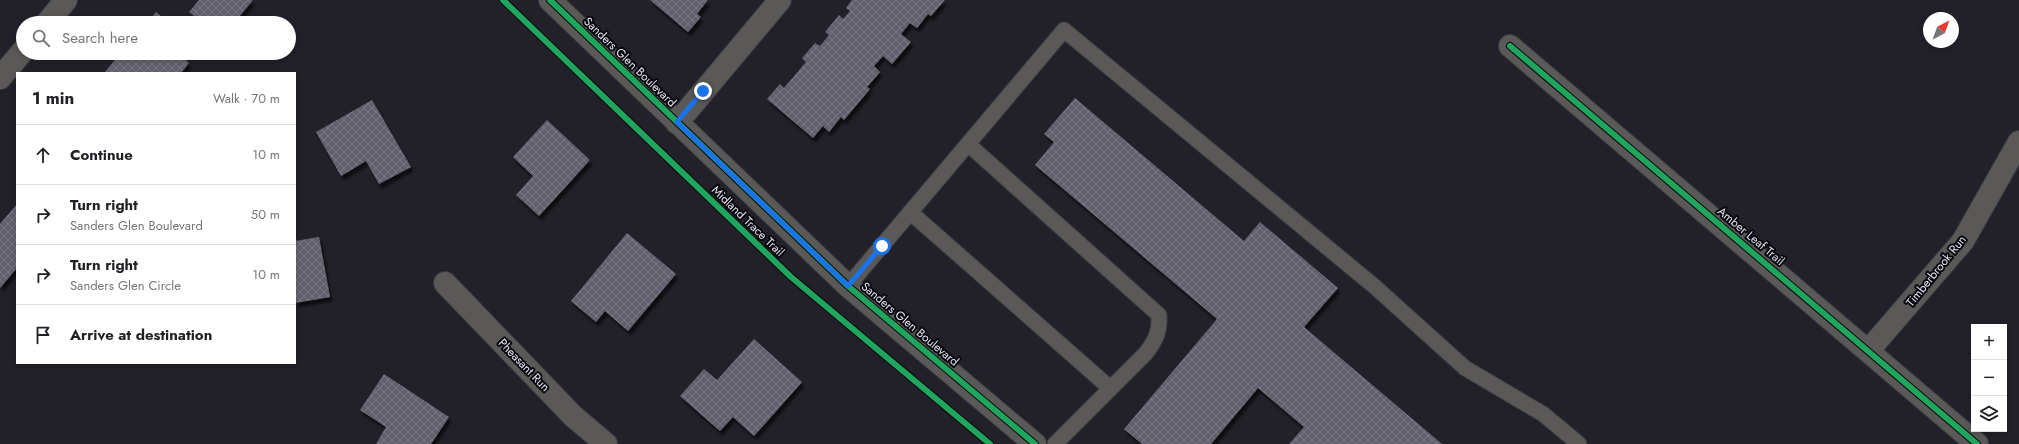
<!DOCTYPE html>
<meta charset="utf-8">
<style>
:root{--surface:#fff;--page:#f6f6f6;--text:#202124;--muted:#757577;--line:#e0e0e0}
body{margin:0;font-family:Jost,sans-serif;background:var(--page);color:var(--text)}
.controls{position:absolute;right:12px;bottom:12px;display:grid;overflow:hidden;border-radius:0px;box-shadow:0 2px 6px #0003}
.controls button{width:36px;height:36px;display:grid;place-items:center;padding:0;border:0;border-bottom:1px solid var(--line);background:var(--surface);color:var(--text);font:20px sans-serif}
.compass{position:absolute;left:1923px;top:12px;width:36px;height:36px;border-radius:50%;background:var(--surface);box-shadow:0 2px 6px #0003;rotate:41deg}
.stop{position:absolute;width:12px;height:12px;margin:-9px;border:3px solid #1a73e8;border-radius:50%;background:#fff}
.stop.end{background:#1a73e8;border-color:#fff;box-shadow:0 1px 4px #0008}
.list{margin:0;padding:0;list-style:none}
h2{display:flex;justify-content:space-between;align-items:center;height:52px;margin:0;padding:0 16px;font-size:17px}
h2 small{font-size:13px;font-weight:400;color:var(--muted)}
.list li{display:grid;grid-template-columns:26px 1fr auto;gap:12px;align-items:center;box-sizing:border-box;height:60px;padding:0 16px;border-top:1px solid var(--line)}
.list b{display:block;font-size:15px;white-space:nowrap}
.list p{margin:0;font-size:13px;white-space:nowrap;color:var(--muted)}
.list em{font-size:13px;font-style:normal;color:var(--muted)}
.icon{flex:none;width:22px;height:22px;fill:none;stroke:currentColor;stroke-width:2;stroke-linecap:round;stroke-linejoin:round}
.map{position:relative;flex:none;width:2019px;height:444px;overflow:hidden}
.search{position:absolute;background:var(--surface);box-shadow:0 2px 6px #0003;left:16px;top:16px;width:280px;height:44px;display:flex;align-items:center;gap:10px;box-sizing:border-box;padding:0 14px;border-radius:22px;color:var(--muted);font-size:15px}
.panel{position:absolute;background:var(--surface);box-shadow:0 2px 6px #0003;left:16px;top:72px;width:280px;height:292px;border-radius:0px}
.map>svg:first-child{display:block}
.building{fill:url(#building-cross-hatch);filter:url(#shadow)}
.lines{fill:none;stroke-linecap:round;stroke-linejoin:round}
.service-casing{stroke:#3e3c43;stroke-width:17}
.minor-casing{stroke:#3e3c43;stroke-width:24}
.service{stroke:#5b5958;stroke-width:15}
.minor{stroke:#5b5958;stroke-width:22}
.cycleway-casing{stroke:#09080f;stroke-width:8}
.cycleway{stroke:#20a55d;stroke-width:6}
.route{stroke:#1a73e8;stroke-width:5}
.labels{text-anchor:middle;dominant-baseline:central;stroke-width:4;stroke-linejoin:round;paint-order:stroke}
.street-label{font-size:12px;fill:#e5e3ef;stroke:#09080f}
</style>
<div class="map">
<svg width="2019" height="444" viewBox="0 0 2019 444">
<defs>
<pattern id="building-cross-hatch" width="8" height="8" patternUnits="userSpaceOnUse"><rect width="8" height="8" fill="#63616e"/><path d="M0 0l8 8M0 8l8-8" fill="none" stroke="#797883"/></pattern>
<filter id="shadow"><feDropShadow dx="2.5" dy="4.5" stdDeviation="1" flood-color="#0009"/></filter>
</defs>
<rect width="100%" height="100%" fill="#222028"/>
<!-- building -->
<path class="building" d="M199 0H253L234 23H203L189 12Z
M650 0H708L697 14 701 17 688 32Z
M852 0H945L931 16 928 14 917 28 910 23 901 34 911 42 892 64 883 56 874 66 880 72 867 87 870 89 844 120 841 117 829 132 823 126 813 138 767 99 780 84 784 88 806 62 802 58 815 43 820 46 829 35 825 32 839 15 843 19 850 11 846 8Z
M156 12 169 23H147Z
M121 53H178L189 63 181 73H104Z
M1075 98 1244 241 1260 222 1338 288 1304 327 1442 444H1289L1304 427 1258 388 1211 444H1142L1124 429 1217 319 1035 165 1054 142 1044 134Z
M372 100 411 167 379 184 366 161 341 176 316 132Z
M547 120 590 160 539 216 516 195 533 176 513 157Z
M17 204V268L0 288V224Z
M627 233 676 274 628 331 605 311 596 322 571 301Z
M319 237 330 297 295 303V241Z
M754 339 802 382 754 436 733 417 720 431 680 396 704 369 717 380Z
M384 374 449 417 431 444H376L386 427 360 410Z"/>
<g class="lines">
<!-- service casing -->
<g class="service-casing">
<path id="service" d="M968 144 1159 315C1160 331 1156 340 1146 353L1055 444
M910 212 1110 388
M848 286 1064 30 1374 286 1465 368 1543 414 1579 444"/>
</g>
<!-- minor casing -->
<g class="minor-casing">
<path id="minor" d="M550 0 848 286 1035 444
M47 23 66 0
M1510 46 1977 444
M0 78 23 51
M677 123 780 0
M445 283 573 416 606 444
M1868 351 1963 241 2019 142"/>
</g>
<!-- service -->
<use href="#service" class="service"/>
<!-- minor -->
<use href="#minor" class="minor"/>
<!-- cycleway casing -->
<g class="cycleway-casing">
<path id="cycleway" d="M503 0 791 277 990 444
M550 0 848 286 1035 444
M1510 46 1977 444"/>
</g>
<!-- cycleway -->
<use href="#cycleway" class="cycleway"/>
</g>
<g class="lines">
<!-- route -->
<path class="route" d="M703 91 677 122 848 286 882 246"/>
</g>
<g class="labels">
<!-- street labels -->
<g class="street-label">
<text transform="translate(630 62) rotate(44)">Sanders Glen Boulevard</text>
<text transform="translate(748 221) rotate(44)">Midland Trace Trail</text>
<text transform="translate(1751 236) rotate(40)">Amber Leaf Trail</text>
<text transform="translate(1936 271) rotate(-51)">Timberbrook Run</text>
<text transform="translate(910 324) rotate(40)">Sanders Glen Boulevard</text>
<text transform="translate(524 365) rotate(46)">Pheasant Run</text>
</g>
</g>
</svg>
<div class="controls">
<button>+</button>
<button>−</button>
<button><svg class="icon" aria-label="layers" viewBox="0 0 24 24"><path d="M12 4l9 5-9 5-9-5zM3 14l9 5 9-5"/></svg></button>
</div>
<svg class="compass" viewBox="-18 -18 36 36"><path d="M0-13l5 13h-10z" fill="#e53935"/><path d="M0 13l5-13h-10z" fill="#757577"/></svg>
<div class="stop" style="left:882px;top:246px"></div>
<div class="stop end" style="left:703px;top:91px"></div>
<div class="search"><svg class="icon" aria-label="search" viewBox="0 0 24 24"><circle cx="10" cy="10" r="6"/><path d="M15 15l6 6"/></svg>Search here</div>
<section class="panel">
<h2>1 min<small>Walk · 70 m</small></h2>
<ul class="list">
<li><svg class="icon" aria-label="ahead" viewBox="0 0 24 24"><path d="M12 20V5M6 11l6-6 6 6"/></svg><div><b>Continue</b></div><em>10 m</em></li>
<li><svg class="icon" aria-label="right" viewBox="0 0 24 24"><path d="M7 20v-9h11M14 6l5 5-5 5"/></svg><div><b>Turn right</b><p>Sanders Glen Boulevard</p></div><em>50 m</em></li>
<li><svg class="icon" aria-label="right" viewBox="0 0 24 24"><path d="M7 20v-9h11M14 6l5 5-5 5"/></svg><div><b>Turn right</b><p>Sanders Glen Circle</p></div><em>10 m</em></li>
<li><svg class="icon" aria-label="arrive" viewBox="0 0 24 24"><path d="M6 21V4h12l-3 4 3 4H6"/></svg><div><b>Arrive at destination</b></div></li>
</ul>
</section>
</div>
